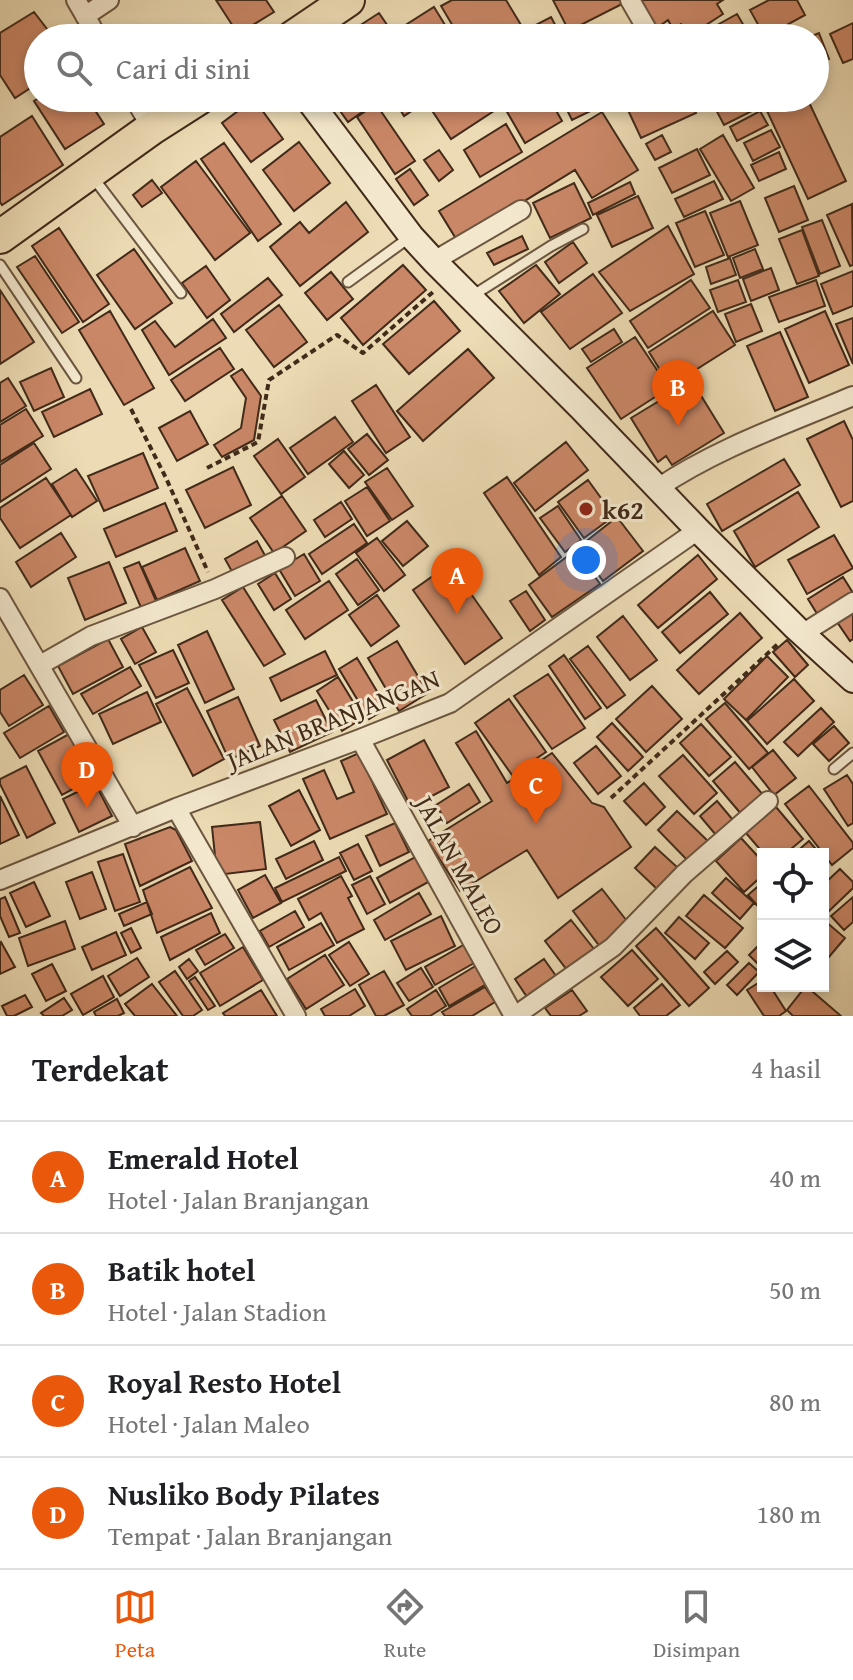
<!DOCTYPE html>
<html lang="id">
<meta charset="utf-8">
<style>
:root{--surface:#fff;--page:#f6f6f6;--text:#202124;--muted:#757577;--line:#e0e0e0;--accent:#ea580c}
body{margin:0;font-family:"Gentium Book Plus",serif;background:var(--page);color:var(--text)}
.controls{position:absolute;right:24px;bottom:24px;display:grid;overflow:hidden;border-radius:0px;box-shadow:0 4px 12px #0003}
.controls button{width:72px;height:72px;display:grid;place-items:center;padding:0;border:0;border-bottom:2px solid var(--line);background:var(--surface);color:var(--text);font:40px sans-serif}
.you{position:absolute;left:586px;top:560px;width:28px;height:28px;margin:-20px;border:6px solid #fff;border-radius:50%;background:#1a73e8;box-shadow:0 0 0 12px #1a73e833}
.badge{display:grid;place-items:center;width:52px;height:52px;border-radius:50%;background:var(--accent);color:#fff;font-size:26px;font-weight:700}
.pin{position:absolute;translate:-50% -66px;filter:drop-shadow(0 2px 4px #0008)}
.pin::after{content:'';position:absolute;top:42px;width:28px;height:24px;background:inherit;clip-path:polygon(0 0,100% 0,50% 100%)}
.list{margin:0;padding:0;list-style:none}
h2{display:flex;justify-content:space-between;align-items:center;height:104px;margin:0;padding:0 32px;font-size:34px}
h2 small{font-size:26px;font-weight:400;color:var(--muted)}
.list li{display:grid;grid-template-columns:52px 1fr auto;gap:24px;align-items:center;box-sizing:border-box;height:112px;padding:0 32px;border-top:2px solid var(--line)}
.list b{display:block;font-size:30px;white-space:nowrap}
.list p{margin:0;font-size:26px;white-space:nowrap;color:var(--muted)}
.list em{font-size:26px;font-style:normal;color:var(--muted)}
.icon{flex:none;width:44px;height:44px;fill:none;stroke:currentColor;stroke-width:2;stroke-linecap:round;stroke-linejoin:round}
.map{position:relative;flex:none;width:853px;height:1016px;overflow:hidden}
.search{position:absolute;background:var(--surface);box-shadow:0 4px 12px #0003;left:24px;right:24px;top:24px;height:88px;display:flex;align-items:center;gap:20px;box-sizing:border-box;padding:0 28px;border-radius:44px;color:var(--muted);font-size:30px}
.sheet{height:552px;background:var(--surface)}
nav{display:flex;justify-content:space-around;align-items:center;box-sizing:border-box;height:112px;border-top:2px solid var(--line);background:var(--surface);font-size:22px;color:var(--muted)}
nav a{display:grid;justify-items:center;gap:4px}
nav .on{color:var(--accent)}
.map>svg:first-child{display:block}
.building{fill:#ca8767;stroke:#412a19;stroke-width:2}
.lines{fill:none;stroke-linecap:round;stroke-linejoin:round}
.lane-casing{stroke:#6c5640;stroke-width:13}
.street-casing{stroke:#6c5640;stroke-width:22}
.secondary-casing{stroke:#412a19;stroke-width:28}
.highway-casing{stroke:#412a19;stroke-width:36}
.path{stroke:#412a19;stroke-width:4;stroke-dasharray:6 4;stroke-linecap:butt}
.lane{stroke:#f3e8ce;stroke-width:9}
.street{stroke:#f3e8ce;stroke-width:18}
.secondary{stroke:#f3e8ce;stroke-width:24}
.highway{stroke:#ecdbb4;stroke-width:32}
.poi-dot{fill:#8f2418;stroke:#f3e8ce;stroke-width:3}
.labels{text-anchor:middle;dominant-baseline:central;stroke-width:6;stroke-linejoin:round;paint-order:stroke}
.poi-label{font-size:26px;font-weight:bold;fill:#412a19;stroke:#f3e8ce;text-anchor:start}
.street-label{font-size:26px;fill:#412a19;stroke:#f3e8ce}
</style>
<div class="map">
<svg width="853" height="1016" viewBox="0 0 853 1016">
<rect width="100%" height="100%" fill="#ecdbb4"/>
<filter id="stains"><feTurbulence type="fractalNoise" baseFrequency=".0025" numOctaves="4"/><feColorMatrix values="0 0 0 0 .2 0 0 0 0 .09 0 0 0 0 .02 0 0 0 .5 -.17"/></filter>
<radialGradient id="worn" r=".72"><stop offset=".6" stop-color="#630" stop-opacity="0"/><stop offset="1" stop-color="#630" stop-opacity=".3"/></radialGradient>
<!-- building -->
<path class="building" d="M216 0H266L274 12 238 34Z
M452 0H506L524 30 510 38H460L441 6Z
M553 0H620L622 4 569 31Z
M638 0H723L717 4 723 14 689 36 681 24 673 29 668 20 657 28Z
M769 0H797L805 15 765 37 750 10Z
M434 7 453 38H400L396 31Z
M34 12 54 38H38V83L15 98 0 75V33Z
M379 13 396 38H363L356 28Z
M737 14 751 38H694Z
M551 17 562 38H536L530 28Z
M853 23V59L843 63 830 34Z
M819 33 829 59 815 65V38H807Z
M39 98H87L104 124 65 149 34 101Z
M352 98H362L369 107 348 122 338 108Z
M393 98H426L428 100 404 116Z
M448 98H494L500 107 451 139 431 109Z
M499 98H549L562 121 525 143Z
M561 98H600L603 105 572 120Z
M649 98H689L696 113 641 138 627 108Z
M725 98H755L760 107 724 125 713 104Z
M761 98H807L846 181 808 199Z
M254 99 283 139 251 162 222 123Z
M376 104 415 161 395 174 357 117Z
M760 111 768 125 737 141 730 127Z
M602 112 638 170 592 198 575 170 458 242 439 211Z
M32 116 63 165 2 205 0 202V137Z
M506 124 522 152 480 177 464 150Z
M771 130 780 147 753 161 744 143Z
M662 135 671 152 655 160 646 144Z
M723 135 754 188 731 201 700 149Z
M299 142 330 183 294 211 263 170Z
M224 143 281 224 258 241 201 159Z
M697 149 710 175 672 193 659 168Z
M439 150 453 170 439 181 424 160Z
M779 152 786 169 759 181 751 165Z
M196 161 250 233 215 260 161 187Z
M410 169 428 195 414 205 396 179Z
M152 180 162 193 142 207 133 195Z
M714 181 723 199 684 217 675 199Z
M630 182 635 194 593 215 588 203Z
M574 183 591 218 550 238 533 203Z
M794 186 808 220 779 232 765 198Z
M638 196 653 228 612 247 597 215Z
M740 201 758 245 728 257 710 213Z
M346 202 368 232 300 286 270 247 300 222 309 233Z
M852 204 853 265 850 266 827 215Z
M705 211 724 255 695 267 676 223Z
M822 220 840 266 820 274 802 227Z
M668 226 694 274 630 311 599 272Z
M59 228 109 304 83 322 32 246Z
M802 230 819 276 797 284 779 239Z
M522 236 528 249 494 265 487 253Z
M573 242 587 263 559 283 545 262Z
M134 249 172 303 135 329 97 275Z
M755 249 763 269 740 278 733 258Z
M35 256 79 322 62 333 17 267Z
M730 258 736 275 711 284 706 267Z
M403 265 426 290 363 345 341 318Z
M536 265 560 294 524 323 499 291Z
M206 266 230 300 207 318 182 283Z
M771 268 779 290 751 301 743 279Z
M853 271V306L833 314 821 284Z
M331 272 353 299 327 320 305 293Z
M593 274 622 313 570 349 541 312Z
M268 278 282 295 234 332 221 314Z
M691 280 710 308 648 348 630 321Z
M738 280 746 302 718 312 710 290Z
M816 280 825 306 779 322 769 297Z
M0 290 34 342 0 364Z
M434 301 460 331 409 374 383 344Z
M751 304 762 331 736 342 725 314Z
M279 305 307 342 274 367 246 330Z
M110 311 154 388 124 405 79 330Z
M713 311 735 345 670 386 649 352Z
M825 311 849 365 809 383 785 329Z
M853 318V364L836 324Z
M213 319 226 338 169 375 142 330 155 321 175 347Z
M614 329 622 342 591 362 582 349Z
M780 332 808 397 775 411 747 346Z
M635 337 669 388 621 419 587 368Z
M220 348 234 369 185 401 171 380Z
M468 349 494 378 423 441 397 411Z
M51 368 64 397 34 411 20 382Z
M242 369 261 396 254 440 222 457 214 445 241 428 246 398 231 376Z
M8 378 26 406 0 422V383Z
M692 381 724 433 672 465 666 456 658 462 631 418Z
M376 385 410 437 386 453 352 401Z
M90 389 102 414 54 437 42 412Z
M26 409 43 436 0 462V425Z
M190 411 208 444 177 461 159 428Z
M335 417 353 442 308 474 290 448Z
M844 421 853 440V501L841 507 807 439Z
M367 434 388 460 369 475 348 449Z
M278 439 305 477 281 494 254 456Z
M566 442 588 470 535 511 514 483Z
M34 443 51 469 0 502V465Z
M344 451 364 475 349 488 329 464Z
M143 453 158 488 104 511 88 476Z
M784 459 800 485 722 531 707 504Z
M233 467 251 505 205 528 186 490Z
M387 468 413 506 392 520 365 482Z
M76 469 97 501 72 517 52 484Z
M507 477 561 557 539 575 484 493Z
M46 478 71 515 20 548 0 518V508Z
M588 480 614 516 584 538 558 502Z
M367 487 390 521 367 536 345 501Z
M798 492 819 527 755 567 734 531Z
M282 496 306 531 274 553 250 518Z
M341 502 352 519 325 537 314 520Z
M165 503 177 531 116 557 104 529Z
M558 506 581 540 565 552 540 518Z
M617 517 643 551 603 581 579 547Z
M407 521 428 546 403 566 382 541Z
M354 524 367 543 322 574 309 554Z
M61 533 76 557 31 587 16 562Z
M834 535 853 568 807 594 788 560Z
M377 538 405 575 384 591 356 553Z
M257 541 267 559 235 577 225 559Z
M185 548 200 581 157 600 142 567Z
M576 550 600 584 552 617 529 585Z
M304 554 320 581 295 596 279 569Z
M698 555 717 579 658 628 638 605Z
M357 559 379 590 358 605 336 574Z
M109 562 126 603 85 620 68 578Z
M139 562 157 603 142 610 124 568Z
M450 564 502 638 465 664 413 590Z
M275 573 291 599 274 610 258 584Z
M843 577 853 593V597L819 617 808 599Z
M329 581 348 610 305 639 286 610Z
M243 587 285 654 264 666 222 600Z
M526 591 545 620 530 631 510 601Z
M710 592 728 614 680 653 662 632Z
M377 595 399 626 371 646 349 615Z
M853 610V639L850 641 837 622Z
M740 613 762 638 699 694 677 670Z
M623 616 657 660 630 680 597 637Z
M142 627 156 652 135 664 121 639Z
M207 631 234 689 205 703 178 645Z
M108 639 123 667 73 694 58 666Z
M787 640 808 665 795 677 773 652Z
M397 641 428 693 399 711 368 658Z
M588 646 625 695 607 708 570 659Z
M173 650 189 683 156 698 139 665Z
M325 651 337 675 281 701 270 678Z
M564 655 601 708 585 719 549 666Z
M767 656 788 677 746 720 724 699Z
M357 658 387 708 369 719 339 669Z
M130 667 141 686 93 714 81 694Z
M548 674 585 728 552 749 514 696Z
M24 675 43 705 9 726 0 712V690Z
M338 677 363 718 342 731 317 691Z
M794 679 814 701 767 744 747 721Z
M652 686 682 719 646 752 616 719Z
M187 688 224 759 193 776 156 704Z
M147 692 161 722 113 744 99 714Z
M238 697 260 746 229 760 207 711Z
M509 699 546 752 512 775 475 723Z
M316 700 332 732 290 752 274 720Z
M725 703 768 753 749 769 706 719Z
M49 706 64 732 20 758 4 733Z
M821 708 834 722 798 756 784 742Z
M612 723 643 757 628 771 597 737Z
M701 724 731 757 709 776 680 743Z
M834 726 849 743 829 761 813 744Z
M476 731 507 783 552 753 592 803 604 807 631 847 558 898 527 850 460 891 428 841 492 801 456 743Z
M69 734 93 778 62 795 38 751Z
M424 740 449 787 411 807 387 760Z
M596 746 621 776 598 794 574 763Z
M773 750 796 778 774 795 752 767Z
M359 753 387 814 330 839 303 779 324 770 337 799 354 792 341 761Z
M683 755 717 793 694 814 659 776Z
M735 762 764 796 742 815 713 781Z
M26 766 55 823 27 838 0 784V779Z
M847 775 853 784V823L848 826 824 789Z
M95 783 112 816 79 832 63 799Z
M644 783 665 807 646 825 624 801Z
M469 784 480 802 447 823 436 805Z
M809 786 853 843V848L832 865 785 804Z
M299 790 320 830 291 846 269 806Z
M0 796 19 835 0 844Z
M717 801 738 826 721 841 700 816Z
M776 807 803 839 785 854H764L746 833Z
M677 811 712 845 692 865 658 830Z
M260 822 266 869 217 875 212 827Z
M395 823 409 852 380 866 366 836Z
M170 827 176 830 192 861 140 886 125 844Z
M741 838 763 862V875L744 892 716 861Z
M314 841 323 860 286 879 276 859Z
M809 841 820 854H794Z
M358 844 372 871 354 880 340 853Z
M655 847 677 867 657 889 635 868Z
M123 854 140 902 115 911 98 862Z
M417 856 430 881 390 903 377 878Z
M339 857 346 871 282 902 275 888Z
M190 867 212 908 157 933 143 890Z
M840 869 853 882V888L827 913 823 908V885Z
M92 872 106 909 80 919 66 882Z
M265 875 281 903 253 918 238 890Z
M341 876 352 896 348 898 364 929 337 943 321 913 309 920 298 899Z
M370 876 385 904 367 914 352 885Z
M726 878 754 903 740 919 712 893Z
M34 882 50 916 26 927 10 893Z
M763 882V912L748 895Z
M602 889 630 925 601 948 573 911Z
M419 893 431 914 385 940 374 920Z
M704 895 743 928 725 948 686 916Z
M5 897 20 933 9 937 0 916V899Z
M853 897V922L844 930 831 916Z
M147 902 152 914 124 926 119 914Z
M295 911 304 927 269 947 260 931Z
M211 913 220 933 170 960 161 937Z
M441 916 455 946 406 970 391 941Z
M679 917 709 943 695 959 665 933Z
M571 920 594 949 567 970 545 941Z
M65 921 75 949 28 966 19 938Z
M825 921 845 938 823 964V924Z
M321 923 334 945 289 970 277 947Z
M131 928 141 948 131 953 121 933Z
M656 928 709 988 689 1006 636 946Z
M116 932 126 955 92 970 82 947Z
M225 934 234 948 205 965 196 950Z
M763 941V969L749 955Z
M1 942 15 967 0 974V943Z
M349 942 369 974 350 986 329 955Z
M465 944 476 962 435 985 425 967Z
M243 947 263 980 220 1006 200 973Z
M632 950 658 979 628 1006 601 977Z
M727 951 738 962 715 984 704 972Z
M325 955 344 985 306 1009 287 979Z
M137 958 149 977 120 996 108 976Z
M189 959 198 971 187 979 179 967Z
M544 959 561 983 531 1003 515 979Z
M749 963 759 972 737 995 727 985Z
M52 964 66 991 46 1001 32 974Z
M477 965 488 983 449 1006 439 988Z
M421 968 433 987 409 1001 397 983Z
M175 971 202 1010 193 1016H183L159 982Z
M384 971 404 1005 384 1016H376L359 985Z
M103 976 114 997 83 1015 71 994Z
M195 977 215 1006 208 1010 189 981Z
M763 980V986H770L786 1011 779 1016H764L747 990Z
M152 984 177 1016H135L125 1004Z
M662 984 680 1005 666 1016H640L634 1008Z
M806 986 841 1016H793L787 1010Z
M485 987 495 1002 472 1016H445L442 1012Z
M355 989 365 1006 349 1016H325L321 1009Z
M261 990 277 1016H225L223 1013Z
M436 990 446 1006 430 1016H412L407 1009Z
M572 990 587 1011 579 1016H551L545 1008Z
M25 995 32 1007 14 1016H7L2 1006Z
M64 998 72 1010 62 1016H44L41 1013Z
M117 999 124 1013 118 1016H96L94 1012Z"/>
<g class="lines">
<!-- lane casing -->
<g class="lane-casing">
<path id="lane" d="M92 176 181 293
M0 265 76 378
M348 282 410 237
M472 296 551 246 583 229
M834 769 853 753"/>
</g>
<!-- street casing -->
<g class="street-casing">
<path id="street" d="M76 0 98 38
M630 0 652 38
M85 16 109 0
M134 98 152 128
M434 261 521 210
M658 488C717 448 787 424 853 396
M0 598 133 827
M802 634 853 602
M40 665 91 636 215 589 285 557
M360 739 514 1016
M176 808 296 1016
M0 880 176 808 360 739 450 703 698 530
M515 1016 613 947 684 874 768 801"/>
</g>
<!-- secondary casing -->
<g class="secondary-casing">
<path id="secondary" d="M307 98 411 236 434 261 582 409 698 530 796 628 853 680"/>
</g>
<!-- highway casing -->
<g class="highway-casing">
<path id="highway" d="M292 38 348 0
M0 237 152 128 199 98"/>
</g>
<!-- path -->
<path class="path" d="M131 409 166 478 208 572
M207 468 258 442 269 380 337 335 363 353 433 292
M611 798 779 643"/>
<!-- lane -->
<use href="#lane" class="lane"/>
<!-- street -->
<use href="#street" class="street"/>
<!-- secondary -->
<use href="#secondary" class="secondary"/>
<!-- highway -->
<use href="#highway" class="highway"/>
</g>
<!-- markers -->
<circle class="poi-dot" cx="586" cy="509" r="8"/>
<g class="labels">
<!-- poi labels -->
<g class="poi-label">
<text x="602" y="509">k62</text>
</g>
<!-- street labels -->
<g class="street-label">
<text transform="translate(333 719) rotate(-22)">JALAN BRANJANGAN</text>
<text transform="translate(460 865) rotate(61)">JALAN MALEO</text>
</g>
</g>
<rect width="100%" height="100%" filter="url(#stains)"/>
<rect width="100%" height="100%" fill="url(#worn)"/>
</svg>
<div class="controls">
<button><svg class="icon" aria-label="locate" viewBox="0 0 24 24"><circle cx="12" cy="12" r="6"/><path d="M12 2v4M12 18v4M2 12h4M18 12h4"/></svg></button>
<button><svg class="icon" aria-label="layers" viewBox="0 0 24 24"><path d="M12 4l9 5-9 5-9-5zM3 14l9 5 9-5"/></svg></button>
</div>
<div class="you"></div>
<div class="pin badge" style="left:457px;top:614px">A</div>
<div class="pin badge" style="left:678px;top:426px">B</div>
<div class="pin badge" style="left:536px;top:824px">C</div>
<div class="pin badge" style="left:87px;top:808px">D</div>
<div class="search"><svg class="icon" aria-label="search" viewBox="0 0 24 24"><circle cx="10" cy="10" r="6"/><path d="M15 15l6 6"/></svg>Cari di sini</div>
</div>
<section class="sheet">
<h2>Terdekat<small>4 hasil</small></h2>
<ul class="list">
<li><span class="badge">A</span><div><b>Emerald Hotel</b><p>Hotel · Jalan Branjangan</p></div><em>40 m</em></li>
<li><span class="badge">B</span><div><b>Batik hotel</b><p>Hotel · Jalan Stadion</p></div><em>50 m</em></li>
<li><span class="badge">C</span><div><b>Royal Resto Hotel</b><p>Hotel · Jalan Maleo</p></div><em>80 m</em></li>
<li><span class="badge">D</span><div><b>Nusliko Body Pilates</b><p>Tempat · Jalan Branjangan</p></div><em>180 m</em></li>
</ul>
</section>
<nav>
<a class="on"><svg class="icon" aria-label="map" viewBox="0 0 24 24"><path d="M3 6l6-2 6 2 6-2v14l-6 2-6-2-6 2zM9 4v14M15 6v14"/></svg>Peta</a>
<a><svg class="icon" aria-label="directions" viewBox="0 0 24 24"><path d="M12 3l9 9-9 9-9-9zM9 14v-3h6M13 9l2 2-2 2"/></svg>Rute</a>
<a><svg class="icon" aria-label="saved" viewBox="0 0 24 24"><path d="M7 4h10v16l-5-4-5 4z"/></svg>Disimpan</a>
</nav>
